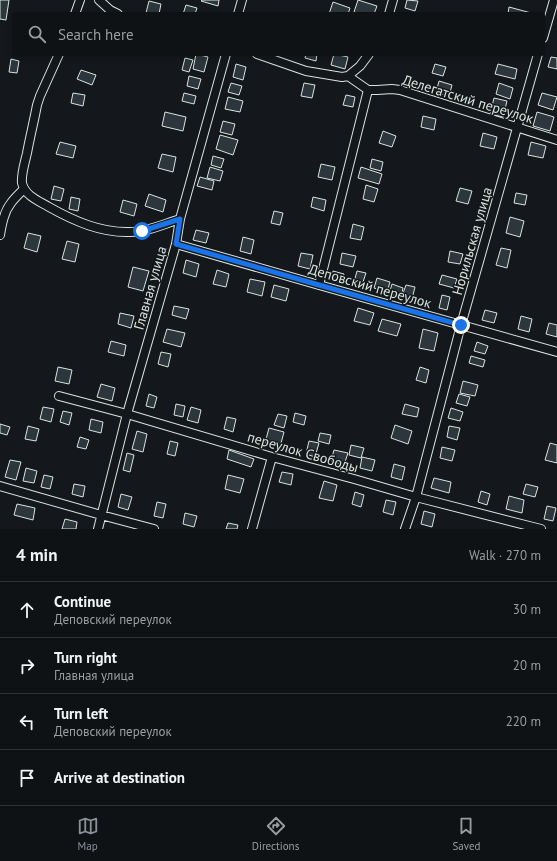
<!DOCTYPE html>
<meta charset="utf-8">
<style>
:root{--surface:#0f1215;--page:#181b1e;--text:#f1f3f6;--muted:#9b9ea0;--line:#2f3234;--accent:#8c9099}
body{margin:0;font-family:"PT Sans",sans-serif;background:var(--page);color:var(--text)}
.stop{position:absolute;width:12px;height:12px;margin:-9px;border:3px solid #1a73e8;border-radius:50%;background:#fff}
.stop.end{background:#1a73e8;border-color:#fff;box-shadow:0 1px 4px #0008}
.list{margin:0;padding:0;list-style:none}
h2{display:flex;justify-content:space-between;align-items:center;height:52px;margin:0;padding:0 16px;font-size:17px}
h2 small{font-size:13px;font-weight:400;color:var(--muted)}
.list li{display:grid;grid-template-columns:26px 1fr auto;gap:12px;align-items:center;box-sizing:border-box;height:56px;padding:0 16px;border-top:1px solid var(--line)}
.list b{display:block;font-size:15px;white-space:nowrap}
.list p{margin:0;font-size:13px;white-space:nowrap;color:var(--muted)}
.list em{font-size:13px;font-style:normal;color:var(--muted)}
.icon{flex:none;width:22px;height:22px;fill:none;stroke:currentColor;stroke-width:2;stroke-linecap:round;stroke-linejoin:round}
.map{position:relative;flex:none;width:557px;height:529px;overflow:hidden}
.search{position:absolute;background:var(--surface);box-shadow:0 2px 6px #0003;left:12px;right:12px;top:12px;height:44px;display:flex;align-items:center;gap:10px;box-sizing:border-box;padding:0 14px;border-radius:4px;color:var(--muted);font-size:15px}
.sheet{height:276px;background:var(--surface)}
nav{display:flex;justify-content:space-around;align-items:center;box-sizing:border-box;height:56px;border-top:1px solid var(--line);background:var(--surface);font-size:11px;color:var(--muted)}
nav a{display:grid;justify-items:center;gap:2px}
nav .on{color:var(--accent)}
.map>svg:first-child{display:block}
.building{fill:#2c363c;stroke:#d8e6dc}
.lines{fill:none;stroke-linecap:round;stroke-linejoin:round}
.street-casing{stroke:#d8e6dc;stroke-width:10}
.street{stroke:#14181c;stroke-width:8}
.route{stroke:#1a73e8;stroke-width:5}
.labels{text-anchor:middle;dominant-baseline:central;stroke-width:3;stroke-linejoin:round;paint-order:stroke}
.street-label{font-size:14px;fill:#d8e6dc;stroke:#14181c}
</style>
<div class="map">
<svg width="557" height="529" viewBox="0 0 557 529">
<rect width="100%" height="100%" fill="#14181c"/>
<!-- building -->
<path class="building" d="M0 0H9L6 20 0 19Z
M202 0H219L218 6 201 1Z
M358 0 377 6 374 14H361L354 12Z
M407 0 418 1 415 11 405 8Z
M149 1 161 4 159 14 146 13Z
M333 2 350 8 348 14H329Z
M186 5 197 8 195 14H183Z
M509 7 535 14H508Z
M196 54 208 57 204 72 193 69Z
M306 54H317L316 61 305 58Z
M334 54 348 57 345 69 331 65Z
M551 57 557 58V69L548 67Z
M185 58 193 60 189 72 182 70Z
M11 59 19 61 17 73 9 72Z
M236 64 246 67 243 80 233 77Z
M435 64 446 67 443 76 432 73Z
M498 64 517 69 515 79 495 74Z
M81 70 96 75 92 85 77 79Z
M189 76 201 79 198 89 187 86Z
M439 81 452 85 449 96 436 93Z
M231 83 242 86 239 95 228 92Z
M304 83 315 85 312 98 301 96Z
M499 83 513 88 510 99 496 94Z
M73 93 85 95 83 106 71 103Z
M184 93 196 96 194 104 182 101Z
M542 93 557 97 553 110 538 105Z
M346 95 355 97 353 107 343 105Z
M228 97 243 101 240 112 225 109Z
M494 98 507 101 503 117 490 114Z
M165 112 186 117 183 131 162 126Z
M537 112 554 117 550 131 533 126Z
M423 116 436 119 434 130 421 127Z
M223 121 235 124 232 135 220 132Z
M383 131 396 136 392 147 379 143Z
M483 133 497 137 494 149 480 146Z
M220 135 238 140 233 155 216 149Z
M60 142 76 146 73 158 56 154Z
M531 142 546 146 543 158 528 155Z
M162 154 176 157 173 172 158 168Z
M213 156 224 159 221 168 211 165Z
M372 159 383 162 381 171 370 168Z
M321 164 335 167 332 180 318 177Z
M210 167 223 171 220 181 207 178Z
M361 167 382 174 379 184 358 178Z
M200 177 214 181 212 190 197 186Z
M366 185 378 189 374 202 363 199Z
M54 186 64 189 61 201 51 199Z
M460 188 472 191 468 204 456 201Z
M516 193 527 195 525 205 514 203Z
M149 194 166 200 163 212 145 206Z
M71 197 80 199 78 211 69 209Z
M313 197 326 200 324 211 311 207Z
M123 200 137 204 134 216 120 212Z
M274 211 283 213 280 225 271 223Z
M510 217 524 221 520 237 506 233Z
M353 224 364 227 361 240 350 238Z
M196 230 209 233 206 243 193 240Z
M28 233 41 236 37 252 24 248Z
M243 237 254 240 251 254 240 251Z
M67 241 79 244 75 262 62 259Z
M501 248 511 250 507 268 496 265Z
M450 251 463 254 460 264 448 262Z
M301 253 313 255 310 269 298 266Z
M342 253 356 256 353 267 340 264Z
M186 260 199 264 196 277 183 273Z
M133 267 149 271 143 291 128 287Z
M217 270 229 274 226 287 213 284Z
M333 271 344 274 341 283 330 279Z
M357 271 366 273 361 288 353 286Z
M442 275 457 279 454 288 439 284Z
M377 278 390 282 387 292 374 288Z
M250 279 265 282 262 296 247 292Z
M392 284 403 288 401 297 389 294Z
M274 285 289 289 286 301 271 297Z
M406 285 415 287 412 299 402 296Z
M442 295 450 297 447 310 439 308Z
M174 306 189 309 186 319 172 315Z
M358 308 374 313 370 325 354 321Z
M485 310 497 313 494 323 482 320Z
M120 313 134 316 131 328 118 324Z
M521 316 532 319 529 332 518 329Z
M382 319 401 324 397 336 378 331Z
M549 323 557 325V337L546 334Z
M167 329 185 333 181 347 163 342Z
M423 329 438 333 434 351 419 348Z
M111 341 126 345 124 356 108 352Z
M477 342 488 346 485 354 474 351Z
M161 352 171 354 168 367 158 364Z
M471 356 485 360 483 367 469 363Z
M58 367 72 370 69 384 55 381Z
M420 367 429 370 426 383 416 380Z
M463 381 478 385 475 396 460 393Z
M101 384 115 388 112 401 97 397Z
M149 394 157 397 154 408 146 406Z
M459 394 470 397 467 406 456 403Z
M176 404 185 406 183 417 174 415Z
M405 404 419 408 417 417 402 414Z
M43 407 54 409 51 422 40 419Z
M191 407 201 410 198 423 187 420Z
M451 408 463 412 460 421 448 418Z
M63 411 72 413 69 425 60 422Z
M295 413 306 416 304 425 293 422Z
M278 414 287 416 284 428 274 425Z
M227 417 236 419 233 432 224 429Z
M91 419 103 422 101 433 89 430Z
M0 424 10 427 7 435 0 433Z
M395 425 412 431 408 444 391 438Z
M28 426 39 429 36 441 25 439Z
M449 426 460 428 457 440 447 437Z
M269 428 284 432 280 447 265 443Z
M137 431 147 434 143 452 132 449Z
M320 433 331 435 329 444 318 441Z
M80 437 89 440 86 449 77 447Z
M170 441 178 443 175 456 167 454Z
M309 441 319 443 315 457 306 454Z
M550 443 557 445V463L545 460Z
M351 445 364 448 361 458 349 455Z
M442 447 455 450 452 461 440 458Z
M229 450 254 459 251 467 227 459Z
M334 450 348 453 344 465 331 461Z
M127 453 134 455 130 472 123 470Z
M362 457 375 460 372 471 360 468Z
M10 460 21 462 16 480 5 477Z
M394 464 405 467 402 480 391 477Z
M26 468 37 471 34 483 23 481Z
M282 472 293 474 291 485 279 482Z
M44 475 53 477 50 489 41 487Z
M228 475 244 479 240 493 225 489Z
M434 478 451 482 449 493 431 488Z
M324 481 337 485 333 501 319 498Z
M74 484 85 486 83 497 72 494Z
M526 484 538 487 535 497 523 494Z
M481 491 490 494 487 505 478 502Z
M355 492 364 495 361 507 352 504Z
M121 494 132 497 128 510 118 507Z
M509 496 524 500 522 513 506 509Z
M386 500 396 502 393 515 383 512Z
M157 502 166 504 163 518 154 516Z
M17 504 35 508 33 520 14 515Z
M547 506 556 508 553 521 544 519Z
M424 511 435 514 432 527 421 524Z
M185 513 197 516 194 527 183 524Z
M65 519 77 522 76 529H62Z
M228 523 238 525 237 529H226Z"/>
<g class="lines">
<!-- street casing -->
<g class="street-casing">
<path id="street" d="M99 0 110 10 118 14
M75 14 80 0
M238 14 242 0
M389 14 393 0
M543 38 554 0
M59 54 40 96 37 105C34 121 30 137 27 153 25 162 21 174 22 183 25 196 39 201 49 207 74 221 101 233 130 232 147 232 164 224 180 219
M257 54 306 71 342 77 348 76 368 90H377L392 89 400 90 557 140
M348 76 360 66 369 54
M0 235C1 229 2 223 4 217 7 205 16 197 24 189
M176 244 319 285 557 352
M319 285 368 90
M59 396 127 414 272 457 354 479 416 497 541 529
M0 486 101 515 154 529
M98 529 127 414 176 244 180 219 226 54
M252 529 272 457
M405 529 416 497 461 325 538 54"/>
</g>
<!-- street -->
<use href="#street" class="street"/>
</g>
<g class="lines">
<!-- route -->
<path class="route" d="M142 231 180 219 176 244 319 285 461 325"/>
</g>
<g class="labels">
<!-- street labels -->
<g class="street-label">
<text transform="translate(468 99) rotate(17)">Делегатский переулок</text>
<text transform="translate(472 241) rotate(-74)">Норильская улица</text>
<text transform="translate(370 286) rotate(16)">Деповский переулок</text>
<text transform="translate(150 288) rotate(-74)">Главная улица</text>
<text transform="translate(303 452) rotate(16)">переулок Свободы</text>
</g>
</g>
</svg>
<div class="stop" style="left:142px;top:231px"></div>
<div class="stop end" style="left:461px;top:325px"></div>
<div class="search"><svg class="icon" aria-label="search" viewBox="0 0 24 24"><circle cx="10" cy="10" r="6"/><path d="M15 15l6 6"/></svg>Search here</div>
</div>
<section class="sheet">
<h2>4 min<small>Walk · 270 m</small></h2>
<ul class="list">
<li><svg class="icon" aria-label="ahead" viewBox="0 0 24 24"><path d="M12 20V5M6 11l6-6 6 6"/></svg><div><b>Continue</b><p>Деповский переулок</p></div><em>30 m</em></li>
<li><svg class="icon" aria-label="right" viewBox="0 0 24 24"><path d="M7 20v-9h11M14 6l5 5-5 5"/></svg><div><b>Turn right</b><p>Главная улица</p></div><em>20 m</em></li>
<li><svg class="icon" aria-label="left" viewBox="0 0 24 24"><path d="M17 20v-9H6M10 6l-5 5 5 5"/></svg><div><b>Turn left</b><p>Деповский переулок</p></div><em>220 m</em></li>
<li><svg class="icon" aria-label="arrive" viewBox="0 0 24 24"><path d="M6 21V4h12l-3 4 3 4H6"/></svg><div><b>Arrive at destination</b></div></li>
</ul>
</section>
<nav>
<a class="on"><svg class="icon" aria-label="map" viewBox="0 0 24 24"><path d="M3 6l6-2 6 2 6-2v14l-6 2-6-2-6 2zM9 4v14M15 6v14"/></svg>Map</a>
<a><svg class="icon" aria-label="directions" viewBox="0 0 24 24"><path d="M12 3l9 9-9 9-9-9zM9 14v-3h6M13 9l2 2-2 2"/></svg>Directions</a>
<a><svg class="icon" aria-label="saved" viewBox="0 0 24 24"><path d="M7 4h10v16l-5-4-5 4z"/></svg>Saved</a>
</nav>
